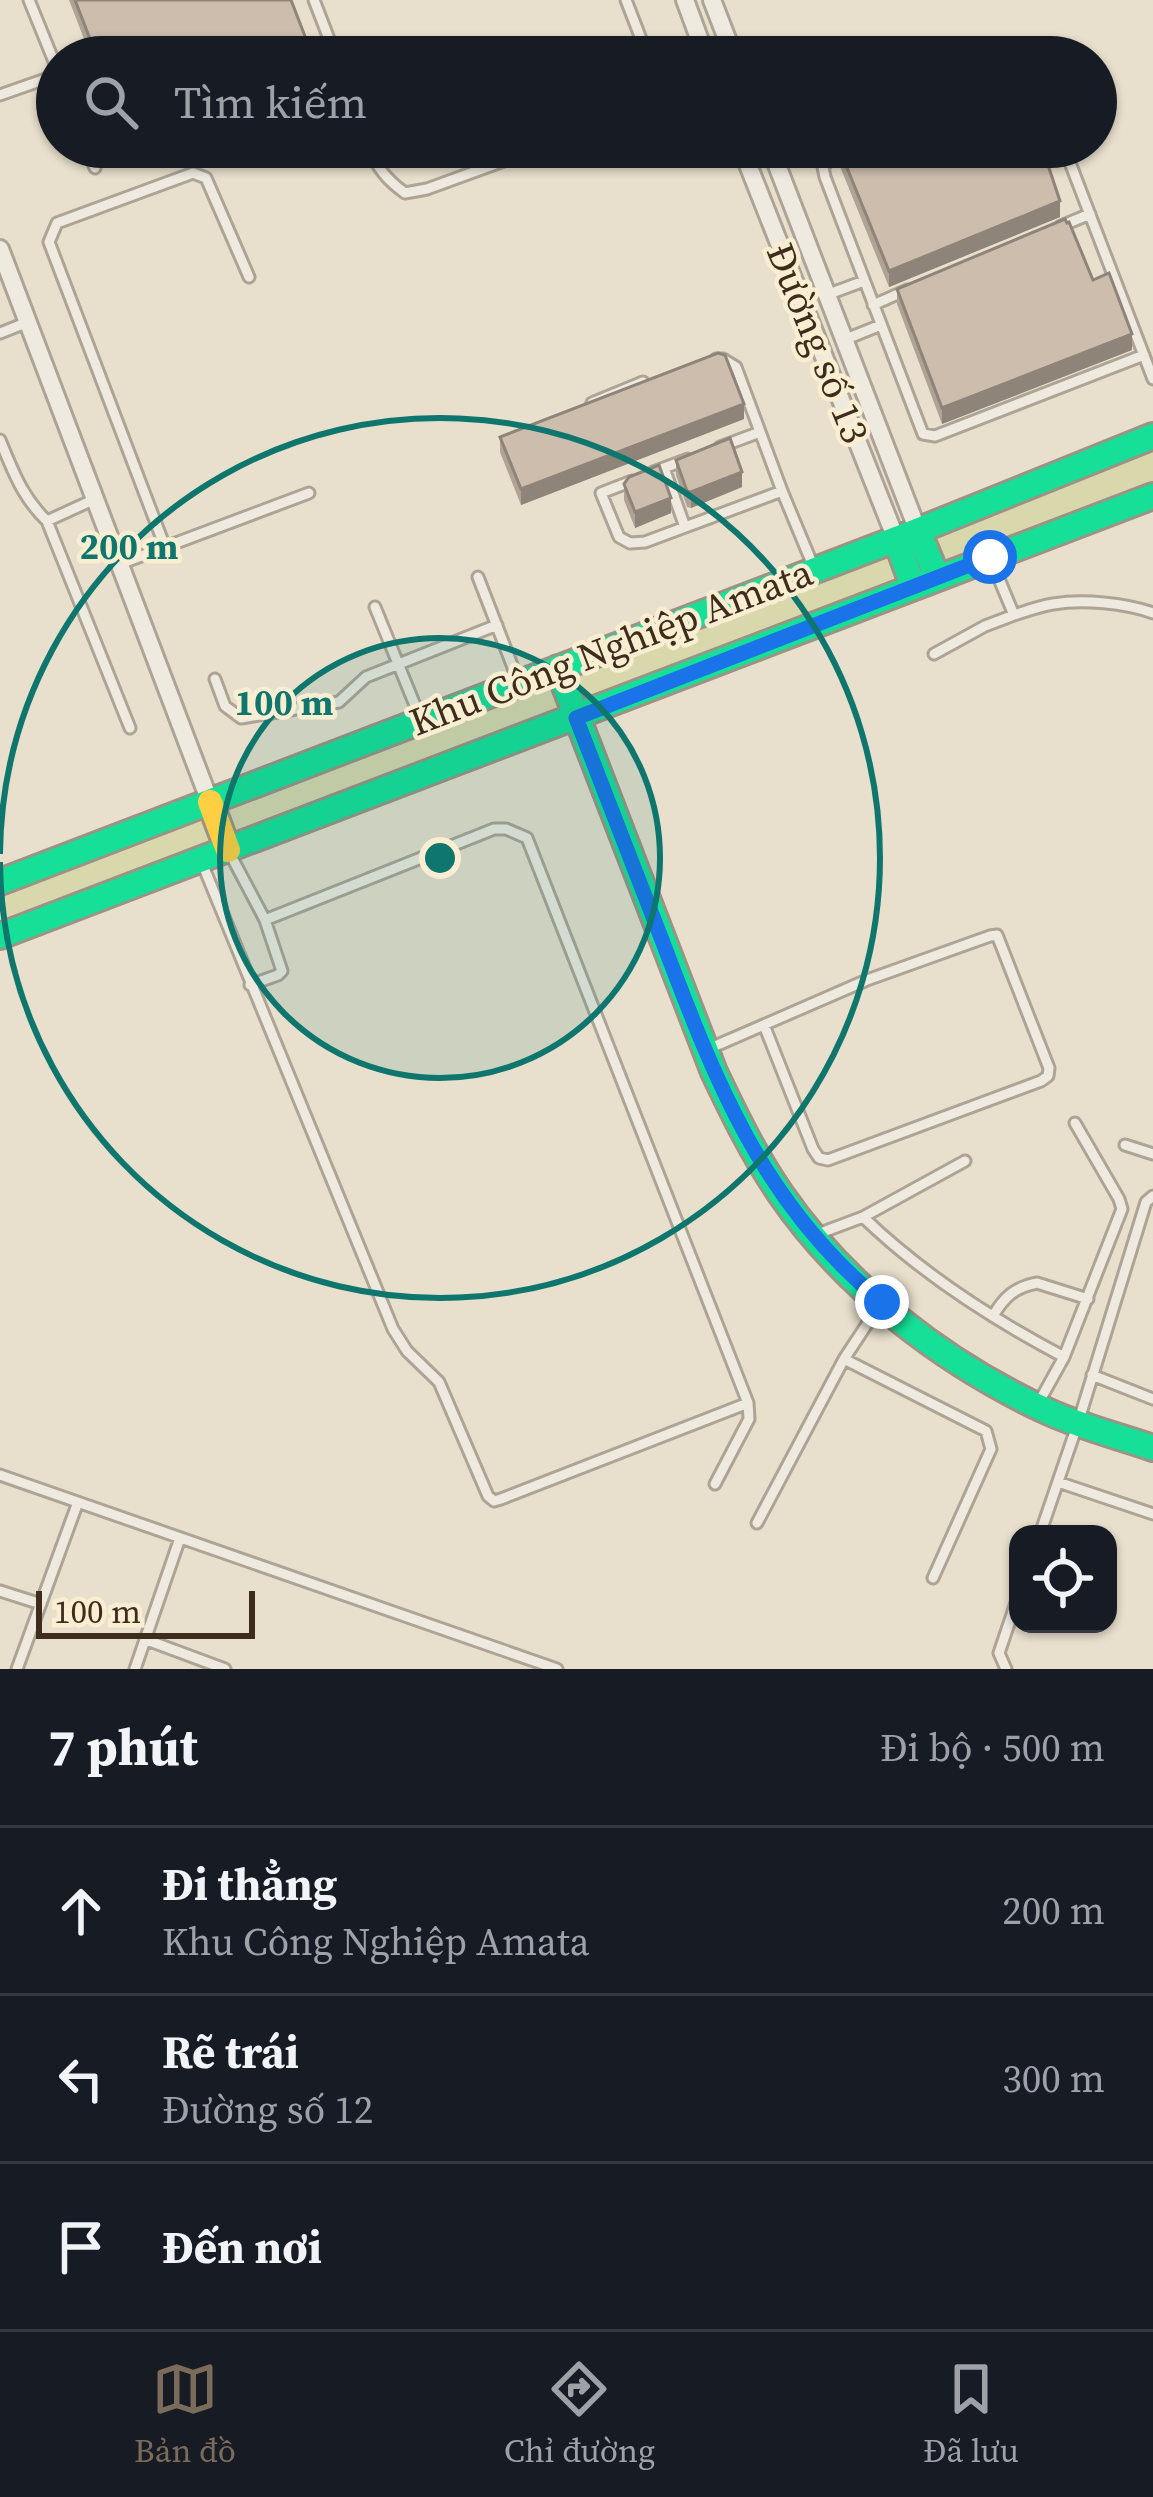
<!DOCTYPE html>
<html lang="vi">
<meta charset="utf-8">
<style>
:root{--surface:#171b24;--page:#242831;--text:#f1f3f6;--muted:#9ea1a6;--line:#363941;--accent:#7a6b5a}
body{margin:0;font-family:"Source Serif 4",serif;background:var(--page);color:var(--text)}
.controls{position:absolute;right:36px;bottom:36px;display:grid;overflow:hidden;border-radius:24px;box-shadow:0 3px 9px #0004}
.controls button{width:108px;height:108px;display:grid;place-items:center;padding:0;border:0;border-bottom:3px solid var(--line);background:var(--surface);color:var(--text);font:60px sans-serif}
.scale{position:absolute;left:36px;bottom:30px;width:219px;box-sizing:border-box;padding-left:12px;border:6px solid #3e2c1c;border-top:0;font-size:33px;line-height:42px;white-space:nowrap;color:#3e2c1c;-webkit-text-stroke:9px #faeed2;paint-order:stroke}
.stop{position:absolute;width:36px;height:36px;margin:-27px;border:9px solid #1a73e8;border-radius:50%;background:#fff}
.stop.end{background:#1a73e8;border-color:#fff;box-shadow:0 3px 12px #0008}
.list{margin:0;padding:0;list-style:none}
h2{display:flex;justify-content:space-between;align-items:center;height:156px;margin:0;padding:0 48px;font-size:51px}
h2 small{font-size:39px;font-weight:400;color:var(--muted)}
.list li{display:grid;grid-template-columns:78px 1fr auto;gap:36px;align-items:center;box-sizing:border-box;height:168px;padding:0 48px;border-top:3px solid var(--line)}
.list b{display:block;font-size:45px;white-space:nowrap}
.list p{margin:0;font-size:39px;white-space:nowrap;color:var(--muted)}
.list em{font-size:39px;font-style:normal;color:var(--muted)}
.icon{flex:none;width:66px;height:66px;fill:none;stroke:currentColor;stroke-width:2;stroke-linecap:round;stroke-linejoin:round}
.map{position:relative;flex:none;width:1153px;height:1669px;overflow:hidden}
.search{position:absolute;background:var(--surface);box-shadow:0 3px 9px #0004;left:36px;right:36px;top:36px;height:132px;display:flex;align-items:center;gap:30px;box-sizing:border-box;padding:0 42px;border-radius:66px;color:var(--muted);font-size:45px}
.sheet{height:660px;background:var(--surface)}
nav{display:flex;justify-content:space-around;align-items:center;box-sizing:border-box;height:168px;border-top:3px solid var(--line);background:var(--surface);font-size:33px;color:var(--muted)}
nav a{display:grid;justify-items:center;gap:6px}
nav .on{color:var(--accent)}
.map>svg:first-child{display:block}
.green{fill:#d9d8ad}
.lines{fill:none;stroke-linecap:round;stroke-linejoin:round}
.lane-casing{stroke:#ada496;stroke-width:15}
.street-casing{stroke:#ada496;stroke-width:22}
.fast-casing{stroke:#9d9385;stroke-width:30}
.slow-casing{stroke:#9d9385;stroke-width:30}
.lane{stroke:#efeae0;stroke-width:9}
.street{stroke:#efeae0;stroke-width:16}
.fast{stroke:#16e098;stroke-width:24}
.slow{stroke:#ffcf43;stroke-width:24}
.wall{fill:#afa395}
.shaded-wall{fill:#8f8479}
.building{fill:#ccbdad;stroke:#8f8479;stroke-width:3}
.route{stroke:#1a73e8;stroke-width:15}
.ring{fill:none;stroke:#0f766e;stroke-width:6}
.labels{text-anchor:middle;dominant-baseline:central;stroke-width:9;stroke-linejoin:round;paint-order:stroke}
.street-label{font-size:39px;fill:#3e2c1c;stroke:#faeed2}
.centre{fill:#0f766e;stroke:#faeed2;stroke-width:6}
.ring-label{font-size:36px;text-anchor:middle;font-weight:bold;fill:#0f766e;stroke:#faeed2;stroke-width:9;stroke-linejoin:round;paint-order:stroke}
</style>
<div class="map">
<svg width="1153" height="1669" viewBox="0 0 1153 1669">
<rect width="100%" height="100%" fill="#e8dfcc"/>
<!-- green -->
<path class="green" d="M1153 446V486L938 567 926 537Z
M894 549 906 580 578 708 565 674Z
M556 677 569 711 230 841 218 808Z
M209 811 221 844 0 928V891Z"/>
<g class="lines">
<!-- lane casing -->
<g class="lane-casing">
<path id="lane" d="M29 0 57 69
M314 0 336 57
M626 0 648 57
M0 95 57 75
M87 147 95 168
M369 147C377 168 387 180 405 193L427 189 542 147
M860 147 834 156 823 167 825 177 923 434 935 436 1144 355
M1064 147 1153 379
M1061 226 1090 214
M829 294 864 281
M873 305 907 290
M0 333 28 322
M846 339 881 325
M716 359H723L736 367 782 491
M592 403 643 382
M0 440C13 471 22 497 47 521L95 499
M720 447 760 432
M664 468 685 527
M653 472 688 459
M632 481 601 493 619 537 630 543 645 542 782 491 814 568
M47 521 130 728
M165 547 49 242 57 223 193 173 206 178 249 277
M120 564 309 493
M478 577 519 683
M375 607 421 720
M1014 615C1026 611 1040 606 1053 604 1083 599 1125 603 1153 613
M934 654 985 626 1014 615 992 562
M215 679 225 706 241 718 339 702 366 677 497 625
M202 863 393 1329 407 1351 439 1382 488 1496 494 1501 501 1499 748 1403 527 838 506 829H494L265 920 228 850
M250 985 278 975 282 971 265 920
M706 1050 867 980 990 936 997 935 1049 1068 1048 1076 1041 1081 828 1160 819 1158 813 1149 764 1025
M1125 1145 1153 1154
M863 1217 965 1161
M815 1235 863 1217C922 1274 992 1319 1064 1357L1039 1402
M993 1316C1004 1297 1015 1287 1037 1283L1088 1299
M1064 1357 1122 1209 1119 1199 1075 1123
M844 1359 986 1431 991 1449 933 1578
M1092 1375 1153 1399
M0 1475 557 1669
M1058 1482 1153 1514
M715 1484 749 1419 748 1403
M757 1523 844 1359 879 1306
M1040 1534 1078 1423 1146 1202 1153 1196
M0 1591 41 1604
M147 1640 225 1669
M17 1669 78 1502
M135 1669 180 1538
M1006 1669 999 1653 1018 1597"/>
</g>
<!-- street casing -->
<g class="street-casing">
<path id="street" d="M685 0 706 57
M712 0 734 57
M741 147 896 539
M770 147 918 531
M0 249 210 802"/>
</g>
<!-- fast casing -->
<g class="fast-casing">
<path id="fast" d="M918 531 937 577
M896 539 913 586
M558 668 714 1072C734 1114 754 1155 780 1193 845 1288 945 1364 1049 1412 1082 1427 1118 1436 1153 1448
M0 882 907 535 1153 436
M0 936 1153 496"/>
</g>
<!-- slow casing -->
<g class="slow-casing">
<path id="slow" d="M210 802 228 850"/>
</g>
<!-- lane -->
<use href="#lane" class="lane"/>
<!-- street -->
<use href="#street" class="street"/>
<!-- fast -->
<use href="#fast" class="fast"/>
<!-- slow -->
<use href="#slow" class="slow"/>
</g>
<!-- wall -->
<path class="wall" d="M69 0H291L313 57H91Z
M125 147H179L132 165Z
M839 148 1043 150 1060 217 889 287 839 164Z
M1093 280 1132 350 942 424 897 304V289Z
M744 419 521 505 500 452V437Z
M676 460 742 487 691 508 687 507 676 475Z
M624 484 671 513 635 528 624 500Z"/>
<!-- shaded-wall -->
<path class="shaded-wall" d="M139 147H179L132 165V150Z
M1060 201V217L889 287V271Z
M1132 334V350L942 424V408Z
M744 404V419L521 505V489Z
M742 472V487L691 508V492Z
M671 498V513L635 528V512Z"/>
<!-- building -->
<path class="building" d="M75 0H291L313 57H97Z
M843 147H1042L1060 201 889 271 839 148Z
M1065 219 1067 223 1069 222 1093 280 1109 273 1132 334 942 408 897 289Z
M718 353 725 355 744 404 521 489 500 437Z
M730 438 742 472 691 492 687 491 676 460Z
M659 465 671 498 635 512 624 484 629 477Z"/>
<g class="lines">
<!-- route -->
<path class="route" d="M882 1302C762 1204 715 1080 662 940 633 866 605 792 576 718L990 557"/>
</g>
<!-- distance rings -->
<circle cx="440" cy="858" r="220" fill="#0f766e" fill-opacity=".12"/>
<g class="ring">
<circle cx="440" cy="858" r="220"/>
<path d="M0 854A440 440 0 1 1 0 862"/>
</g>
<g class="labels">
<!-- street labels -->
<g class="street-label">
<text transform="translate(818 343) rotate(68)">Đường số 13</text>
<text transform="translate(611 647) rotate(-21)">Khu Công Nghiệp Amata</text>
</g>
</g>
<circle cx="440" cy="858" r="18" class="centre"/>
<g class="ring-label">
<text x="129" y="559">200 m</text>
<text x="284" y="715">100 m</text>
</g>
</svg>
<div class="controls">
<button><svg class="icon" aria-label="locate" viewBox="0 0 24 24"><circle cx="12" cy="12" r="6"/><path d="M12 2v4M12 18v4M2 12h4M18 12h4"/></svg></button>
</div>
<div class="scale">100 m</div>
<div class="stop" style="left:990px;top:557px"></div>
<div class="stop end" style="left:882px;top:1302px"></div>
<div class="search"><svg class="icon" aria-label="search" viewBox="0 0 24 24"><circle cx="10" cy="10" r="6"/><path d="M15 15l6 6"/></svg>Tìm kiếm</div>
</div>
<section class="sheet">
<h2>7 phút<small>Đi bộ · 500 m</small></h2>
<ul class="list">
<li><svg class="icon" aria-label="ahead" viewBox="0 0 24 24"><path d="M12 20V5M6 11l6-6 6 6"/></svg><div><b>Đi thẳng</b><p>Khu Công Nghiệp Amata</p></div><em>200 m</em></li>
<li><svg class="icon" aria-label="left" viewBox="0 0 24 24"><path d="M17 20v-9H6M10 6l-5 5 5 5"/></svg><div><b>Rẽ trái</b><p>Đường số 12</p></div><em>300 m</em></li>
<li><svg class="icon" aria-label="arrive" viewBox="0 0 24 24"><path d="M6 21V4h12l-3 4 3 4H6"/></svg><div><b>Đến nơi</b></div></li>
</ul>
</section>
<nav>
<a class="on"><svg class="icon" aria-label="map" viewBox="0 0 24 24"><path d="M3 6l6-2 6 2 6-2v14l-6 2-6-2-6 2zM9 4v14M15 6v14"/></svg>Bản đồ</a>
<a><svg class="icon" aria-label="directions" viewBox="0 0 24 24"><path d="M12 3l9 9-9 9-9-9zM9 14v-3h6M13 9l2 2-2 2"/></svg>Chỉ đường</a>
<a><svg class="icon" aria-label="saved" viewBox="0 0 24 24"><path d="M7 4h10v16l-5-4-5 4z"/></svg>Đã lưu</a>
</nav>
